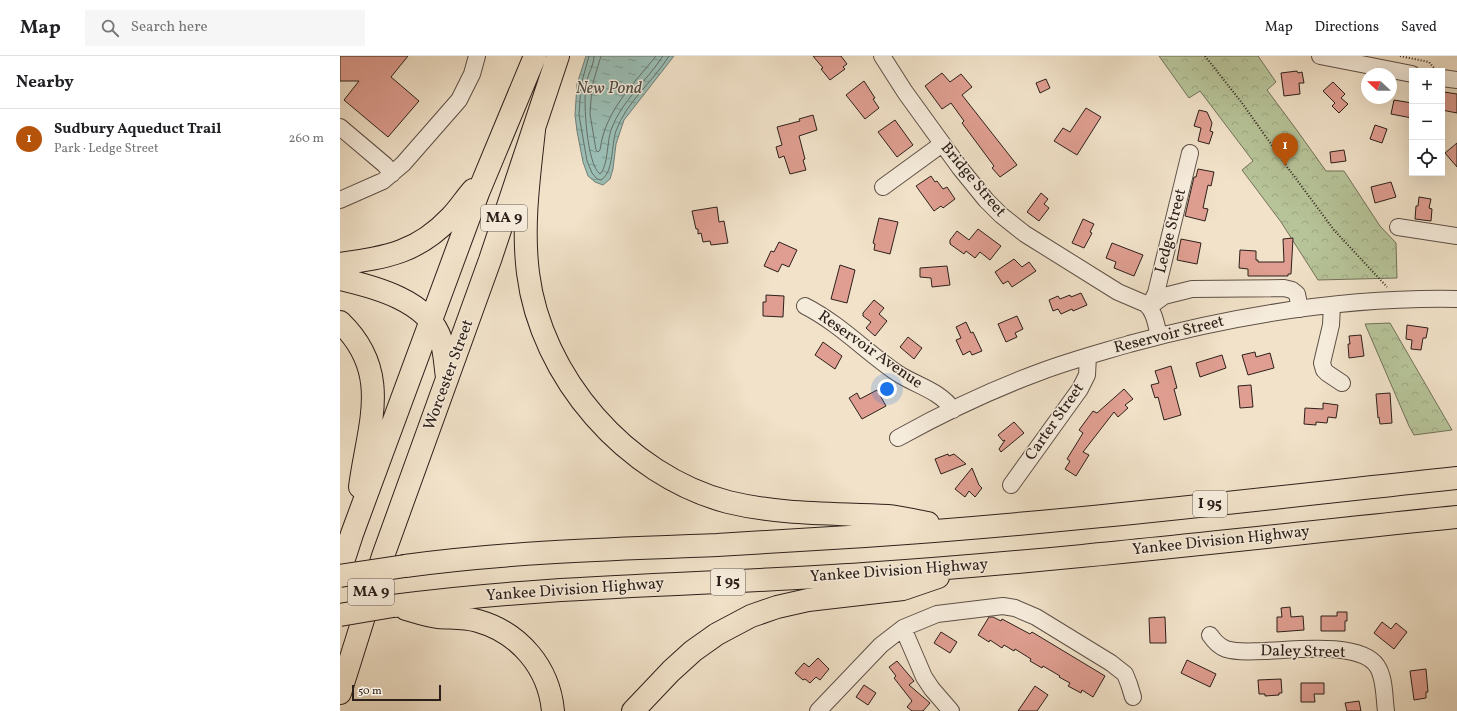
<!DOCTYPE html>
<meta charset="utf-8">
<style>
:root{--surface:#fff;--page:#f6f6f6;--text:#202124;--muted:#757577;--line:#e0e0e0;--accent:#b45309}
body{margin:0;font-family:Vollkorn,serif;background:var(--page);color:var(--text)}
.controls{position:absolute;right:12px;top:12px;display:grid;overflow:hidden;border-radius:0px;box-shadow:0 4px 16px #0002}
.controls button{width:36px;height:36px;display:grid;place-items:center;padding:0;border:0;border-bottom:1px solid var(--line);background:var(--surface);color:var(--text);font:20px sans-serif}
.compass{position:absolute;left:1021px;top:12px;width:36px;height:36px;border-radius:50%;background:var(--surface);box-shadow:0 4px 16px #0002;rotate:292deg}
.scale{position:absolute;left:12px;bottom:10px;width:89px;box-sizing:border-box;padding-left:4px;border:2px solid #2d201b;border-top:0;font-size:11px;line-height:14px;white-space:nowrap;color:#2d201b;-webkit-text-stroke:3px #f6ecdc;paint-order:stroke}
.you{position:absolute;left:547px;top:333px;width:14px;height:14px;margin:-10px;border:3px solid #fff;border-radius:50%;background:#1a73e8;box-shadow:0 0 0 6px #1a73e833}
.badge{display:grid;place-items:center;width:26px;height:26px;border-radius:50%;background:var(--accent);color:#fff;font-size:13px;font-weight:700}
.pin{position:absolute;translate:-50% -33px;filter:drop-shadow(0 1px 2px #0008)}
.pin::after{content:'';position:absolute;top:21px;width:14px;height:12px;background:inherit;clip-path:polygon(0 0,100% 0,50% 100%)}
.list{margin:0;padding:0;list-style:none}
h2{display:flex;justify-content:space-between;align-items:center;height:52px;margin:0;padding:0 16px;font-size:17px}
h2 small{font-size:13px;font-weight:400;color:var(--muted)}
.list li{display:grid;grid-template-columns:26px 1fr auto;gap:12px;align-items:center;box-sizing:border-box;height:60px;padding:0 16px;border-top:1px solid var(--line)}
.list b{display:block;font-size:15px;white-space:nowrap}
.list p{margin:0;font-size:13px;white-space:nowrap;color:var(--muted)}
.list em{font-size:13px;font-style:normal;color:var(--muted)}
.icon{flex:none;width:22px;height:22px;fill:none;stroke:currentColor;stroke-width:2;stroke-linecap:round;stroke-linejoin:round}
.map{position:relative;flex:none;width:1117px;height:655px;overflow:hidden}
header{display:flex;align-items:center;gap:24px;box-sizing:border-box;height:56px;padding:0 20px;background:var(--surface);border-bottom:1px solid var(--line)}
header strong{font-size:19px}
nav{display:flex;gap:22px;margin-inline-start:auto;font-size:14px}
.search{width:280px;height:36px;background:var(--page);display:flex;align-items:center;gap:10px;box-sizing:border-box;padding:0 14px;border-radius:0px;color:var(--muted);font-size:15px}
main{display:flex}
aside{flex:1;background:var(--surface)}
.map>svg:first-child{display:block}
.park{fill:url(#park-crowns);stroke:#72725a}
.water{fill:url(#water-ripples);stroke:#6f7f77}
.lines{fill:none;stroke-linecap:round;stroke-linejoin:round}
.shore{stroke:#646f68;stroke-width:1}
.building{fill:#df9e91;stroke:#2d201b}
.minor-casing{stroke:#5e5046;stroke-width:18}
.highway-casing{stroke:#2d201b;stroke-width:24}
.path{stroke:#2d201b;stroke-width:2;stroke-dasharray:1 2;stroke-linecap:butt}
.minor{stroke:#f6ecdc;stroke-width:16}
.highway{stroke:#f1e2c9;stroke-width:22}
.highway-bridge-casing{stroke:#2d201b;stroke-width:24;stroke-linecap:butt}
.highway-bridge{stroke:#f1e2c9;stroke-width:22}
.labels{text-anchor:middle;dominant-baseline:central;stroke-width:3;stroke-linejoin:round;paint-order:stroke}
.shield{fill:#f6ecdc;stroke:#695d55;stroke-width:1}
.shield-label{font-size:15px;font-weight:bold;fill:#2d201b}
.street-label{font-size:16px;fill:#2d201b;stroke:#f6ecdc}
.water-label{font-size:17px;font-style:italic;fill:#4e4f49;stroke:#f6ecdc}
</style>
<header>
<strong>Map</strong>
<div class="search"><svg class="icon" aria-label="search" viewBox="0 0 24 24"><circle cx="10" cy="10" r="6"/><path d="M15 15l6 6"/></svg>Search here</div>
<nav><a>Map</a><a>Directions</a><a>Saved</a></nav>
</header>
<main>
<aside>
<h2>Nearby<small></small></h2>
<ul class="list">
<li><span class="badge">1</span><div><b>Sudbury Aqueduct Trail</b><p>Park · Ledge Street</p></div><em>260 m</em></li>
</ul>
</aside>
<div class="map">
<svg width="1117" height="655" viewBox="0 0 1117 655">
<defs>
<pattern id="park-crowns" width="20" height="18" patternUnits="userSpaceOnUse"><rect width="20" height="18" fill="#b7c499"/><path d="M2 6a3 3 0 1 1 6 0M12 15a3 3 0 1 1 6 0" fill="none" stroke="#9ea883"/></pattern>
<pattern id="water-ripples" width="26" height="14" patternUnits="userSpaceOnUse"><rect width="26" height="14" fill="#9bbeb5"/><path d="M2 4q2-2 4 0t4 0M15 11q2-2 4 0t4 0" fill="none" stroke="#7f9a92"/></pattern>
</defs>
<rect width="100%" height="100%" fill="#f1e2c9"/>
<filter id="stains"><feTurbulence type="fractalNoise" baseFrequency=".005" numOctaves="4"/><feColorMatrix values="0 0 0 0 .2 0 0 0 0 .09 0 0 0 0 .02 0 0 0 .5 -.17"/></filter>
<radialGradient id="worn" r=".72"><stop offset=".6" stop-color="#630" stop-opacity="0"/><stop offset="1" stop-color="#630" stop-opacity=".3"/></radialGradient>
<!-- park -->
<path class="park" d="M819 0H918L936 26 927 34 956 73 986 115H1004L1040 170 1056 187 1057 222 978 224 941 166 902 114 913 105 860 35 849 42Z
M1050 267 1112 374 1074 379 1069 370 1025 268Z"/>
<!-- water -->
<path class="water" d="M246 0H334L284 64 276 88 273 113 270 123 263 129 255 126 248 120 243 106 237 75 235 59 237 28Z"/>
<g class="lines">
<!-- shore -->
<path class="shore" d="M249 0 241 29 239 59 247 105 252 117 257 123 261 124C274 116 271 89 276 75 286 46 313 26 329 0
M254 0C254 10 247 19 246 29 243 46 247 109 260 118 268 111 267 85 271 74 281 45 307 25 323 0
M261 0 252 30 250 58 256 94 258 96 260 94C265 55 292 30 316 0"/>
</g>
<!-- building -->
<path class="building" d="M0 0H68L51 21 79 45 48 81 4 44 19 25H0Z
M473 0H501L507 8 503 11 505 13 490 24 481 13 483 12Z
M957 15 958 17 962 16 964 27H959L960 38 944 40 941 17Z
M602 17 610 26 621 18 632 31 622 39 677 109 660 121 652 112 654 110 622 67 624 65 611 47 602 53 585 30Z
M706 23 710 32 700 37 696 27Z
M524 25 535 42 533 43 539 52 525 63 506 39Z
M993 26 1005 38 1001 42 1008 48 999 57 992 50 995 47 983 35Z
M1104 36 1117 38V57L1102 54Z
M1054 44 1072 47V62L1051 58Z
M746 52 761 61 737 99 714 85 723 72 730 76Z
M859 54 867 56 872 67 870 75 873 76 869 88 858 85 861 72 854 70Z
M473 59 477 74 459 80 465 103 463 104 466 114 450 118 444 100 439 102 436 91 442 89 437 71 460 65 459 63Z
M555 64 573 89 557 101 538 76Z
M1035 69 1047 73 1042 87 1030 83Z
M1117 87V111L1105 97Z
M1004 94 1006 105 991 107 990 96Z
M858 113 874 116 871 130 868 129 863 152 868 153 865 165 845 160 854 121H856Z
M591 120 595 126 597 125 603 133 607 131 615 143 603 152 601 150 594 155 576 130Z
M1051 126 1056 141 1035 147 1031 131Z
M701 137 708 143 704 148 709 152 699 165 687 156Z
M1079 141 1091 143 1089 152 1092 153 1091 165 1075 163 1076 150H1078Z
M377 151 379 166 384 165 388 187 371 189 370 185 363 186 361 177 358 178V173H356L352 155Z
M539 162 558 166 550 198 534 194 535 188 533 187Z
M743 163 754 168 750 176 752 177 744 192 732 187Z
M638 173 661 190 650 204 640 196 635 202 626 195 624 198 610 188V184L617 175 629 184Z
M953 182 951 218H948V220H908V213L899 212 900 194 916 195V204H918V206H944L943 183Z
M841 183 861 187 857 208 837 204Z
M439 186 457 194 449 211 442 208 438 216 424 210 431 195 434 196Z
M772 187 803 199 794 220 774 212 776 206 766 202Z
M674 203 682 211 689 206 696 215 672 231 668 225 663 228 655 216Z
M500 209 515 214 507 247 491 243Z
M607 210 610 229 592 231 591 222 580 221V212Z
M741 237 747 249 733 255 732 253 721 258 718 253 713 255 709 244 718 240 720 243 730 239 731 241Z
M426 239 444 240 443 261 423 260V246H426Z
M534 244 544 252 539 258 547 265 535 280 526 272 531 266 523 260V257Z
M677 260 683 273 675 277 677 281 666 286 658 268Z
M626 266 631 277 633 276 642 295 632 299 630 295 623 299 616 284 621 282 616 271Z
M1067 269 1088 272 1086 282H1083L1081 294 1071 293 1072 284 1066 283Z
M1021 279 1024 300 1009 302 1008 288H1010L1009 280Z
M568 281 582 292 574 303 560 291Z
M483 286 502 300 495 313 475 299Z
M915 296 916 301 930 297 934 312 908 319 902 299Z
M882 299 886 312 860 321 856 307Z
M831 310 837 332 834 333 841 359 824 364 818 341 815 342 811 329 819 327 815 315Z
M911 329 913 351 900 352 898 330Z
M784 333 793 343 785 349 788 352 778 361 774 356 743 396 749 399 736 420 725 413 730 405 727 403 743 377 739 374 753 355 757 357Z
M537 334 546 350 522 363 509 342 517 337 520 343Z
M1050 337 1052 367 1040 368 1039 361 1038 362 1036 338Z
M983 347 998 349 996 362 988 361 987 367 976 366V369L964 368 965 352 983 353Z
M674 366 684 377 661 396 659 393 665 384 663 385 658 379Z
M608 398 609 400 614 398 626 408 601 418 595 403Z
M632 412 639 429 642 432 635 441 629 435 625 441 615 433Z
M950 551 951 561 963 560 964 574 937 576V561H942L941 552Z
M997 556H1007V565H1005V575H981V560H997Z
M649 561H653L661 565 662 563 690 578 692 576 765 620 753 641 742 634 741 637 728 630 730 627 719 621 720 620 703 610 702 612 690 605 691 603 675 593 674 595 664 589 662 592 650 584 649 586 638 579Z
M825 561 826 587H810L809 562Z
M1042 566 1051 573 1056 567 1067 576 1054 593 1034 577Z
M601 576 617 586 610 597 594 587Z
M478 602 489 613 480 624 476 621 470 627 465 623 463 624 455 617 464 607 469 611Z
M847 604 876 618 870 631 841 617Z
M557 605 574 625 569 629 590 647 583 655H572L567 651 572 645 554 622 556 620 549 611Z
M1086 613 1088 636H1086V642L1074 644 1070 615Z
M941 623 942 637H939V639L925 640V638H919L918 624Z
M961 627H984V638H974L975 646H961Z
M524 629 536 637 528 649 516 641Z
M695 630 708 639 697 655H678Z
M1019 645 1021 655H1007L1005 647Z"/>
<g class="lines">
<!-- minor casing -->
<g class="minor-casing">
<path id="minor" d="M542 0 565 36 620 112 646 144 661 159 685 178 778 236 806 248C815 256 816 269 819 280
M980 0 1072 18
M1102 22 1117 24
M0 71 45 109 52 118
M543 131 602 88
M0 144 43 125 63 108 119 44 132 18 137 0
M1058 171 1117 180
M992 249 991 269 982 307 984 314 987 317 1002 327
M465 250C500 268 525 295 557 317 575 329 601 335 613 354
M809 251 824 240 852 233 944 232 952 234 957 238 960 253
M809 251 816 237 850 97
M558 382C603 357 651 334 700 316 729 305 759 297 789 288 896 259 1006 241 1117 243
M671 429 740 333 747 319 748 300
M563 572 584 621 592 633 611 655
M870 579C874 585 878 590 886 593 898 597 912 595 925 595 952 594 1020 585 1037 610 1045 622 1044 641 1046 655
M478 655 541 589 563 572 597 558 663 550 675 552 696 561 771 607 785 618 789 628 793 641"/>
</g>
<!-- highway casing -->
<g class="highway-casing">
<path id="highway" d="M194 74C189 121 182 169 188 217 201 321 286 419 388 446 441 459 494 457 548 460 561 461 575 465 588 467
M0 208C47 201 77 197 111 161 119 153 125 143 133 134
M0 223C35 231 89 245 101 284 105 296 105 309 107 321
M0 266C53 317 28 369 20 431
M65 510C168 496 273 493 377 489 426 486 476 483 525 480 723 467 920 443 1117 422
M0 515 12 478 138 137 195 0
M53 550C209 529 367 529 524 518 722 505 919 481 1117 461
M66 553C76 556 88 560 98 561 112 562 125 561 138 565 180 577 209 612 213 655
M0 637 43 500 150 204 218 0
M293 655 331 615 353 595 377 578 411 560 437 551 468 544 563 533 598 521"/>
</g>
<!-- path -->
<path class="path" d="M865 0 902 47 948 112 994 174 1047 231
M1060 0 1089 6 1094 12"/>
<!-- minor -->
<use href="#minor" class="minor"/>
<!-- highway -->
<use href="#highway" class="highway"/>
<!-- highway-bridge casing -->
<g class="highway-bridge-casing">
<path id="highway-bridge" d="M0 520 65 510
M0 559 53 550"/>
</g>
<!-- highway-bridge -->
<use href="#highway-bridge" class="highway-bridge"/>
</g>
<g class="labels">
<!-- shield labels -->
<g class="shield">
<rect x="141" y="149" width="46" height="26" rx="3"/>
<rect x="853" y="435" width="34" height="26" rx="3"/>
<rect x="371" y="513" width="34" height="26" rx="3"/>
<rect x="8" y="523" width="46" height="26" rx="3"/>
</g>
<g class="shield-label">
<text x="164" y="162">MA 9</text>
<text x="870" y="448">I 95</text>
<text x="388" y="526">I 95</text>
<text x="31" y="536">MA 9</text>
</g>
<!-- street labels -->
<g class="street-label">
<text transform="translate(633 124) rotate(50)">Bridge Street</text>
<text transform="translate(831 175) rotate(-76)">Ledge Street</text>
<text transform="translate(829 279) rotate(-14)">Reservoir Street</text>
<text transform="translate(530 294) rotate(35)">Reservoir Avenue</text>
<text transform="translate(109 319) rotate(-70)">Worcester Street</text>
<text transform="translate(715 366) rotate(-55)">Carter Street</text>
<text transform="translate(881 485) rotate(-6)">Yankee Division Highway</text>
<text transform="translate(559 515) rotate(-4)">Yankee Division Highway</text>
<text transform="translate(235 534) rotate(-4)">Yankee Division Highway</text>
<text transform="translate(963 596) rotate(1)">Daley Street</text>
</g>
<!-- water labels -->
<g class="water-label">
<text x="269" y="32">New Pond</text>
</g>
</g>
<rect width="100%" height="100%" filter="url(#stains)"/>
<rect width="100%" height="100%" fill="url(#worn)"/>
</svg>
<div class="controls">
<button>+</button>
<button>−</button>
<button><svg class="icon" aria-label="locate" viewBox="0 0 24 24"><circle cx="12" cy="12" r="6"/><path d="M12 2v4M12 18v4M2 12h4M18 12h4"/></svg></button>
</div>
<svg class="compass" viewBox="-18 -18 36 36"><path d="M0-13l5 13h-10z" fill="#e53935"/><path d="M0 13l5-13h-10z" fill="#757577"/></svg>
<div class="scale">50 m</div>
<div class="you"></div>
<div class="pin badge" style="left:945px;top:110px">1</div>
</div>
</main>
